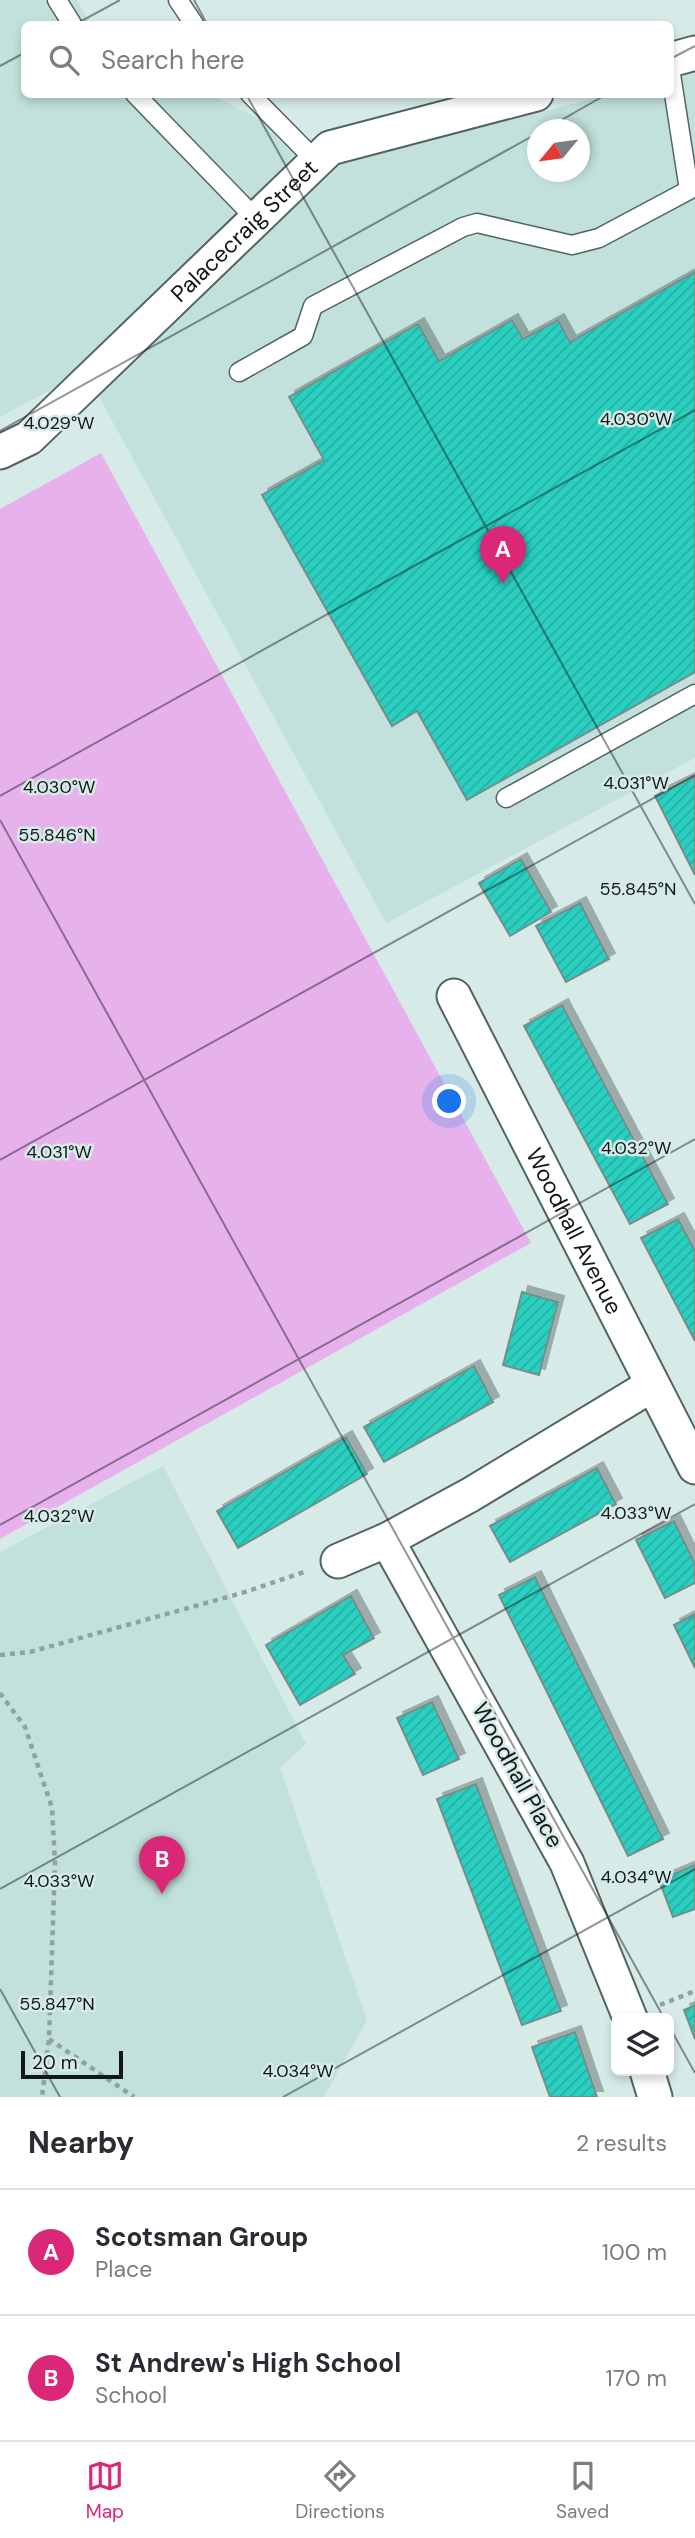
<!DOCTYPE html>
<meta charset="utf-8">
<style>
:root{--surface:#fff;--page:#f2f2f3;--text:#2b2b33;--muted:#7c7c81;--line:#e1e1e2;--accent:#db2777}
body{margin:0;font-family:"DM Sans",sans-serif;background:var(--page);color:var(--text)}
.controls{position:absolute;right:21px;bottom:21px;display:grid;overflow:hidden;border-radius:10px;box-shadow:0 4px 10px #0003}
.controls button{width:63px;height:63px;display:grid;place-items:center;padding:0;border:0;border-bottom:2px solid var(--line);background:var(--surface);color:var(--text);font:35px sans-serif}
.compass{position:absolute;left:527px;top:119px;width:63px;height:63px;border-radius:50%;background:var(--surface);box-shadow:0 4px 10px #0003;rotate:241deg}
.scale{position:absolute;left:21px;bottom:18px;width:102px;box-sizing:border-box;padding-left:7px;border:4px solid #111817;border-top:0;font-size:19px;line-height:24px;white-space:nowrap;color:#111817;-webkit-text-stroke:5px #d6ebe8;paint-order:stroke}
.you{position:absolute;left:450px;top:1102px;width:24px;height:24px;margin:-18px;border:5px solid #fff;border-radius:50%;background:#1a73e8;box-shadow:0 0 0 10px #1a73e833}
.badge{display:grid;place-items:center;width:46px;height:46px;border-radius:50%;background:var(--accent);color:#fff;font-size:23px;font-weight:700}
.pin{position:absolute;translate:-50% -58px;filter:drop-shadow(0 2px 4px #0008)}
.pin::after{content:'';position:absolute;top:37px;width:24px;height:21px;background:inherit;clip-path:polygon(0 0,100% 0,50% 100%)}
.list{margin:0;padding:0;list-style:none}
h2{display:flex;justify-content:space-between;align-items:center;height:91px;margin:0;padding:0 28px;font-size:30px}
h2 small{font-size:23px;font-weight:400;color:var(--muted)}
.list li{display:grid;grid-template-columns:46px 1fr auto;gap:21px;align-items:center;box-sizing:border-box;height:126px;padding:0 28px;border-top:2px solid var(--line)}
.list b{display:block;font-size:26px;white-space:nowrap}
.list p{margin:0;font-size:23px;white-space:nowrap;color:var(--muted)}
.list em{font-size:23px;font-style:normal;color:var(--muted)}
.icon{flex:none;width:38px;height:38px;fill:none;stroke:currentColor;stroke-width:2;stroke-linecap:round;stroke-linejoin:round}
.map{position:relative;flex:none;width:695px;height:2097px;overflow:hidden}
.search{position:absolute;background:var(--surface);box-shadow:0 4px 10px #0003;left:21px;right:21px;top:21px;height:77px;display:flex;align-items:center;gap:18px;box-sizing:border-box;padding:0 24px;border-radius:10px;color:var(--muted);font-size:26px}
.sheet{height:343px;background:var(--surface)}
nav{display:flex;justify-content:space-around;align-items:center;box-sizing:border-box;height:98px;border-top:2px solid var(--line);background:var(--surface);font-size:19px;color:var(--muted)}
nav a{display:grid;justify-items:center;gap:4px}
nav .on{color:var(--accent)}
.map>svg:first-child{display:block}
.built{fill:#c2e1dc;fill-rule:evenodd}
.green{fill:#e7b2ec}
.building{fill:url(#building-hatch);stroke:#788c89;stroke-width:2;filter:url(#shadow)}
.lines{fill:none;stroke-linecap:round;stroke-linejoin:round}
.service-casing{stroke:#516461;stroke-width:21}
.minor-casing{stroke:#516461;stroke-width:37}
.path{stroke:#91a19f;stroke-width:4.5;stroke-dasharray:5 5;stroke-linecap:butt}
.service{stroke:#fff;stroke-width:18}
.minor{stroke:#fff;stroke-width:33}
.ticks{fill:none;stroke:#111817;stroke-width:2;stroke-opacity:0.45}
.labels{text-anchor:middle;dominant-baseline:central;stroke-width:5;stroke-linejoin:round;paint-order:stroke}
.street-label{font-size:23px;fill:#111817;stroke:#d6ebe8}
.ticks-label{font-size:18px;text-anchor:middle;fill:#111817;stroke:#d6ebe8;stroke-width:5;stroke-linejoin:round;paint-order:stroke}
</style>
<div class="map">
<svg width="695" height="2097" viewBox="0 0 695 2097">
<defs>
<pattern id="building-hatch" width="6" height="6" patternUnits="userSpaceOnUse" patternTransform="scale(1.75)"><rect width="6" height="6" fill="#2acfc0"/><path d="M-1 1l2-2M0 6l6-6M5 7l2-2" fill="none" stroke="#24b1a4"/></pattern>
<filter id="shadow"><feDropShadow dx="6" dy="-6" stdDeviation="0" flood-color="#0004"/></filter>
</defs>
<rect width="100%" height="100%" fill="#d6ebe8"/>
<!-- built -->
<path class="built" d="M0 0H77L90 24H24V94L213 95 343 164 606 95 670 94 671 78 695 71V758L386 923 85 371 0 417ZM538 130H580V172H538Z
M163 1466 306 1744 280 1768 367 2020 324 2097H0V1552Z"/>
<!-- green -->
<path class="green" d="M101 453 531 1243 0 1539V509Z"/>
<!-- building -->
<path class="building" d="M695 272V672L467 800 417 711 392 726 262 495 324 460 289 397 418 324 439 361 512 320 523 339 558 320 570 342Z
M695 776V875L655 796Z
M521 859 551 912 510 936 479 883Z
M580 903 609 959 566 982 536 926Z
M562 1005 668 1204 630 1224 524 1026Z
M678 1219 695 1251V1341L641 1238Z
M522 1292 558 1302 539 1375 503 1365Z
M474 1366 493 1402 384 1462 364 1427Z
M346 1437 367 1474 238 1548 217 1511Z
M597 1468 616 1504 510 1562 490 1526Z
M674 1521 695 1564V1583L665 1598 636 1540Z
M535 1577 663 1839 628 1856 499 1595Z
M351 1596 374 1638 343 1655 355 1674 300 1705 266 1645Z
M695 1614V1668L674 1625Z
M432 1702 459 1759 423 1775 397 1718Z
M476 1784 561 2011 522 2025 437 1799Z
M695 1865V1909L673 1917 659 1880Z
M695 2005V2039L684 2010Z
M575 2032 597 2097H550L532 2047Z"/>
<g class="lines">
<!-- service casing -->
<g class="service-casing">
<path id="service" d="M57 0 72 24
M178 0 194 24
M135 94 256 219
M250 94 316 161
M239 372 303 336 313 306 463 227 477 223 572 245 599 238 689 190 670 68
M506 798 695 694"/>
</g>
<!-- minor casing -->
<g class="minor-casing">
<g id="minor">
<path d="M670 60 695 53"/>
<path id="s1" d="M0 452 29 438 330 148 536 94"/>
<path id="s2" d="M454 996 695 1467"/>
<path d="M338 1561 387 1540"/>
<path d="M630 2018 567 1863 387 1540 470 1495 652 1385"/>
<path d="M647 2071 655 2097"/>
</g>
</g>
<!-- path -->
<path class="path" d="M0 1655 30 1652 242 1593 307 1571
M0 1693 25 1727 52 1808 55 1863 49 2039 42 2097
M660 2005 695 1991
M49 2039 134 2097"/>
<!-- service -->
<use href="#service" class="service"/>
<!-- minor -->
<use href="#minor" class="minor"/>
</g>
<!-- ticks -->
<path class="ticks" d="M194 0 207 24M76 24 120 0M670 59 695 46M0 66 24 53M246 94 695 904M544 130 607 94M0 431 538 133M0 796 695 410M0 820 664 2018M0 1160 695 775M0 1525 695 1139M0 1889 695 1504M0 1989 60 2097M669 2026 695 2073M283 2097 695 1869"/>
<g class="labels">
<!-- street labels -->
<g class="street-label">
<text stroke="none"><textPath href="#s1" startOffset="331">Palacecraig Street</textPath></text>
<text stroke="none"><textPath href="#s2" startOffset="264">Woodhall Avenue</textPath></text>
<text transform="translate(518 1775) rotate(61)">Woodhall Place</text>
</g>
</g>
<g class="ticks-label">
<text x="636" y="425">4.030°W</text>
<text x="59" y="429">4.029°W</text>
<text x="636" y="789">4.031°W</text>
<text x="59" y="793">4.030°W</text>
<text x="57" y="841">55.846°N</text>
<text x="638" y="895">55.845°N</text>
<text x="636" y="1154">4.032°W</text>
<text x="59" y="1158">4.031°W</text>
<text x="636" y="1519">4.033°W</text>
<text x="59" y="1522">4.032°W</text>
<text x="636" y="1883">4.034°W</text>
<text x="59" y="1887">4.033°W</text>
<text x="57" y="2010">55.847°N</text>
<text x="298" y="2077">4.034°W</text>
</g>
</svg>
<div class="controls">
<button><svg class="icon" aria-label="layers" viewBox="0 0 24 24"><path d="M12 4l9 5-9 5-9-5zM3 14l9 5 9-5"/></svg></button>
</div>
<svg class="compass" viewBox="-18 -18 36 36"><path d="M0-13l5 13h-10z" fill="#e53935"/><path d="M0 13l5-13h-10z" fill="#7c7c81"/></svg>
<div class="scale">20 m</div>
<div class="you"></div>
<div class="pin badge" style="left:503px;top:584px">A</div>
<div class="pin badge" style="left:162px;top:1894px">B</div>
<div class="search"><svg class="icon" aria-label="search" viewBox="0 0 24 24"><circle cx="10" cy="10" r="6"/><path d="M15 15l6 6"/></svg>Search here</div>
</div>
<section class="sheet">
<h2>Nearby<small>2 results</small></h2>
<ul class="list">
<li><span class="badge">A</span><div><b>Scotsman Group</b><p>Place</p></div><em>100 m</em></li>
<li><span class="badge">B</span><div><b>St Andrew's High School</b><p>School</p></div><em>170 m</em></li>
</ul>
</section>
<nav>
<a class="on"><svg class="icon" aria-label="map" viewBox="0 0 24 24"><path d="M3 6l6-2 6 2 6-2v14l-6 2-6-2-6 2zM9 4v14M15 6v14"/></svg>Map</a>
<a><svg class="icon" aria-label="directions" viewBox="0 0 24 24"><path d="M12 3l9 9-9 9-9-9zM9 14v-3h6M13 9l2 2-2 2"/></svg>Directions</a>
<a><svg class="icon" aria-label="saved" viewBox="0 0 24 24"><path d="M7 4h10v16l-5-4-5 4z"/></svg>Saved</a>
</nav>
